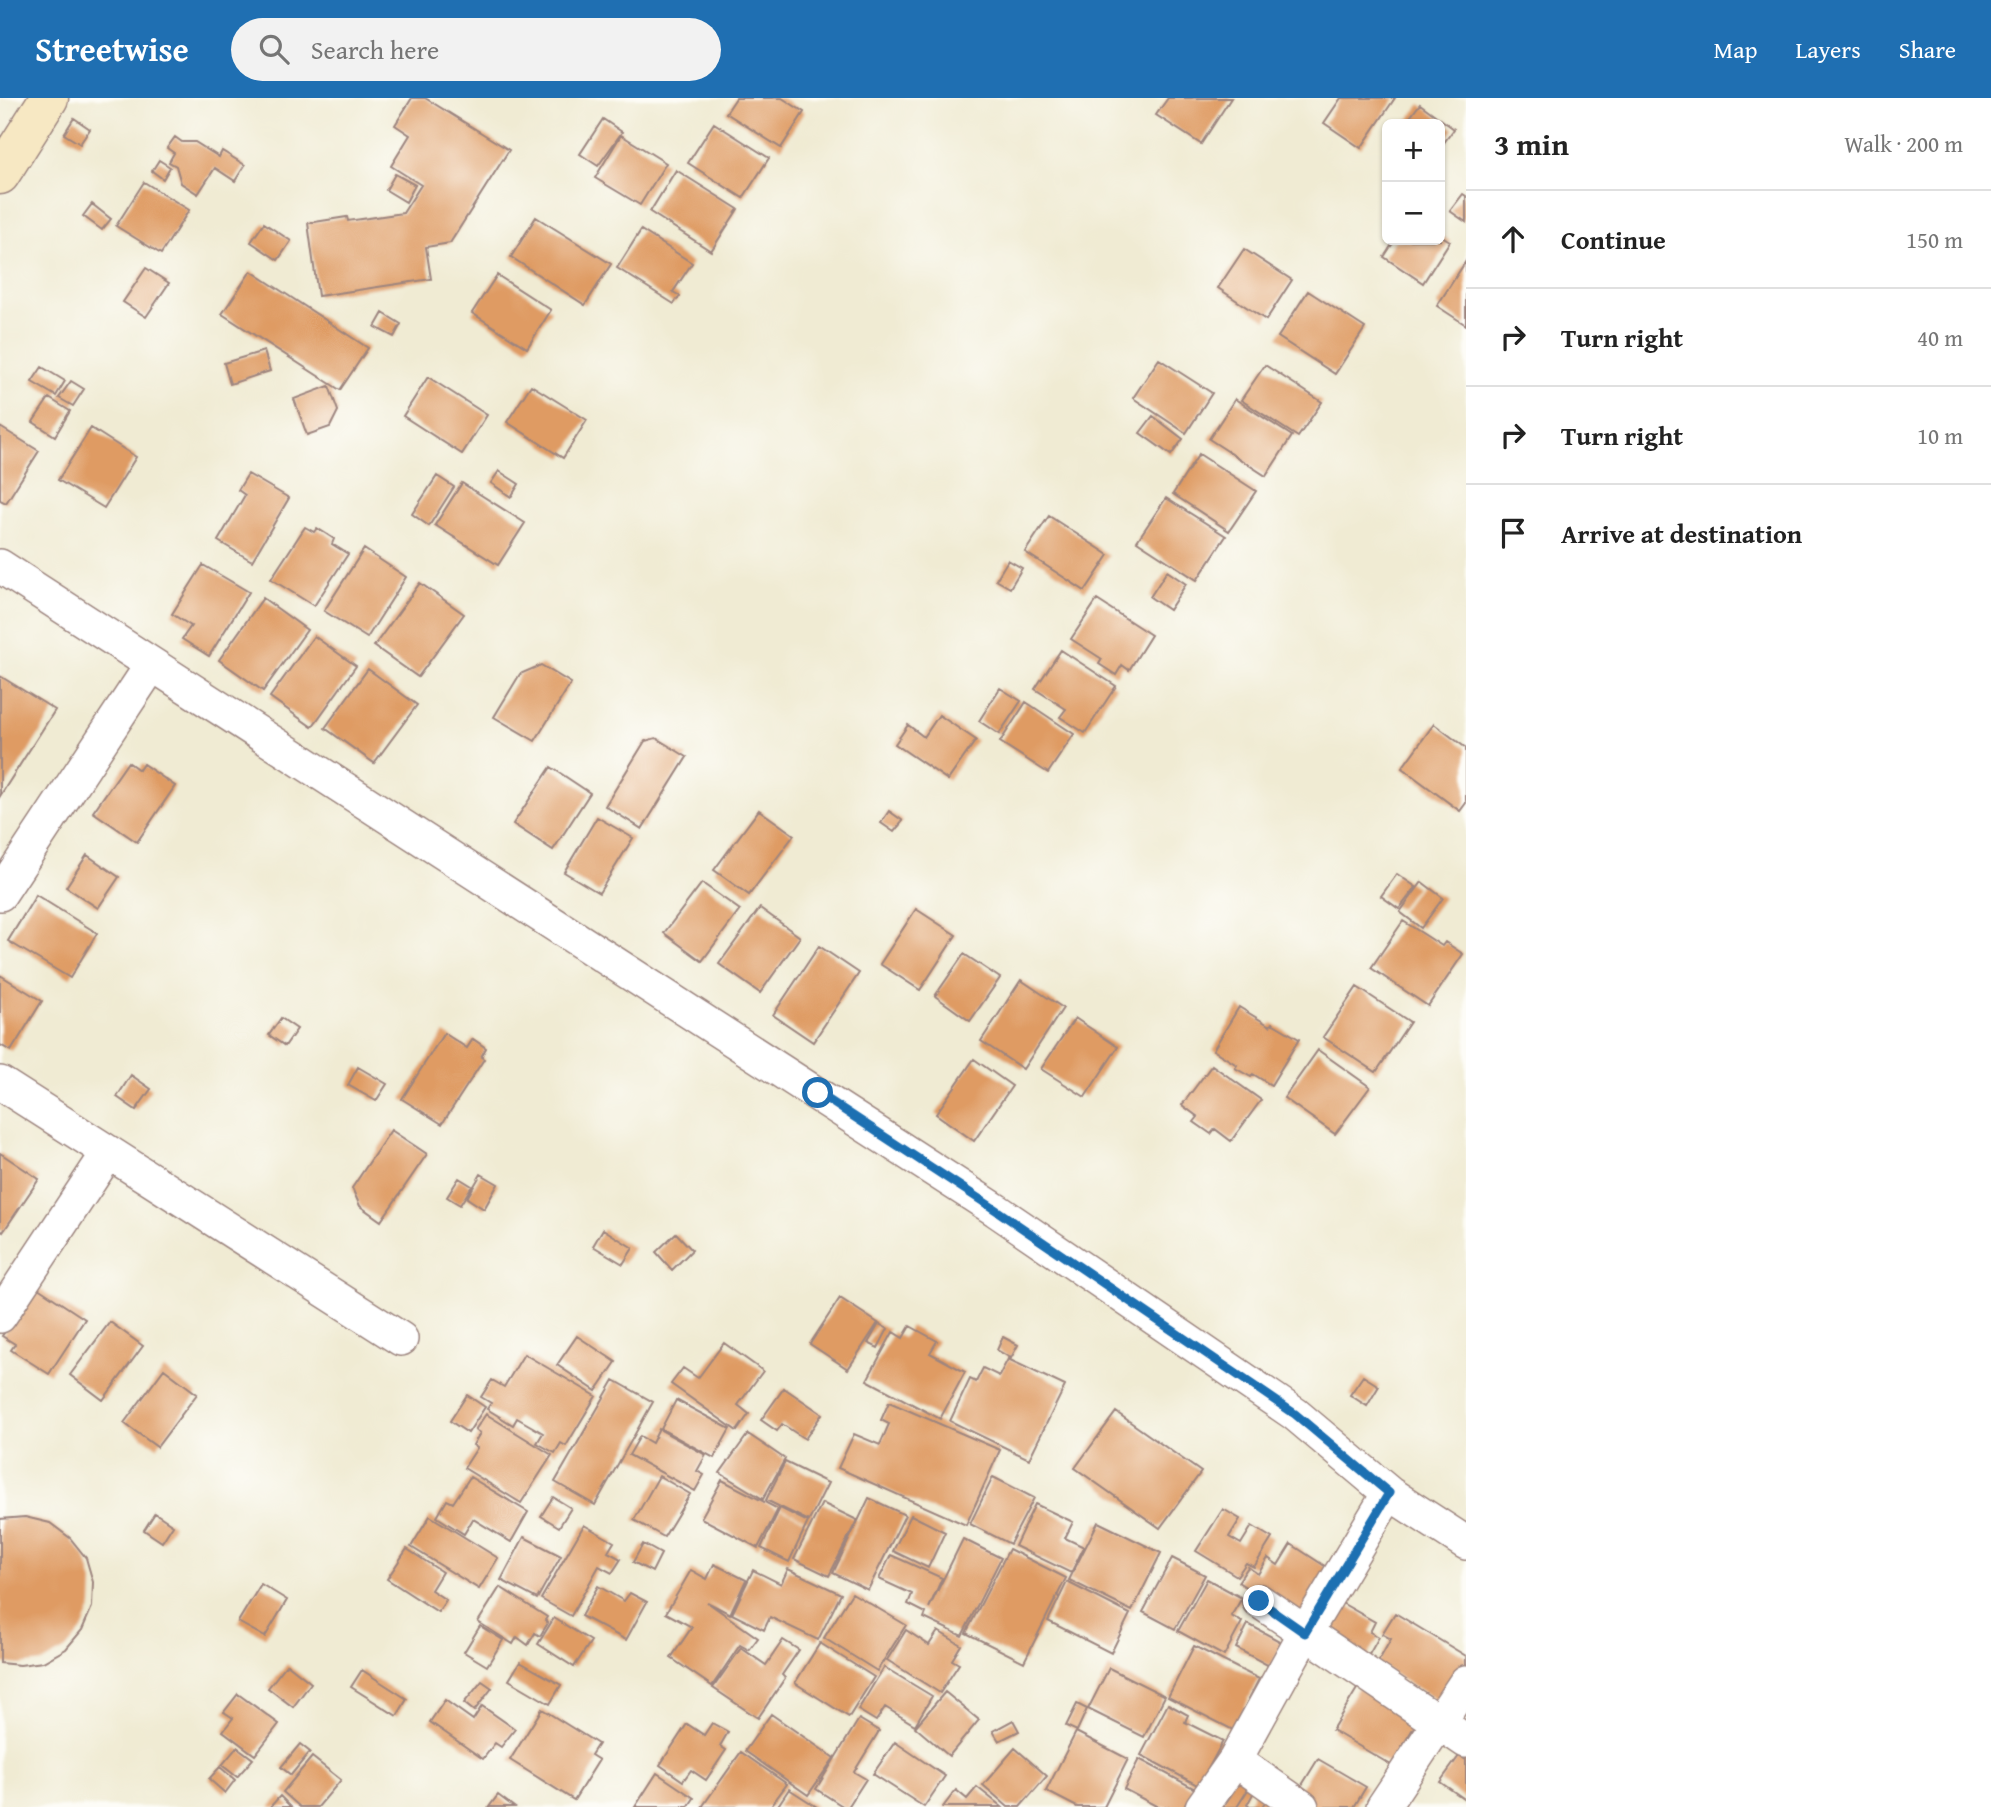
<!DOCTYPE html>
<meta charset="utf-8">
<style>
:root{--surface:#fff;--page:#f2f2f2;--text:#222;--muted:#767676;--line:#e0e0e0;--accent:#1f6fb2}
body{margin:0;font-family:"Gentium Book Plus",serif;background:var(--page);color:var(--text)}
.controls{position:absolute;right:21px;top:21px;display:grid;overflow:hidden;border-radius:10px;box-shadow:0 2px 5px #0004}
.controls button{width:63px;height:63px;display:grid;place-items:center;padding:0;border:0;border-bottom:2px solid var(--line);background:var(--surface);color:var(--text);font:35px sans-serif}
.stop{position:absolute;width:21px;height:21px;margin:-16px;border:5px solid #1f6fb2;border-radius:50%;background:#fff}
.stop.end{background:#1f6fb2;border-color:#fff;box-shadow:0 2px 7px #0008}
.list{margin:0;padding:0;list-style:none}
h2{display:flex;justify-content:space-between;align-items:center;height:91px;margin:0;padding:0 28px;font-size:30px}
h2 small{font-size:23px;font-weight:400;color:var(--muted)}
.list li{display:grid;grid-template-columns:46px 1fr auto;gap:21px;align-items:center;box-sizing:border-box;height:98px;padding:0 28px;border-top:2px solid var(--line)}
.list b{display:block;font-size:26px;white-space:nowrap}
.list em{font-size:23px;font-style:normal;color:var(--muted)}
.icon{flex:none;width:38px;height:38px;fill:none;stroke:currentColor;stroke-width:2;stroke-linecap:round;stroke-linejoin:round}
.map{position:relative;flex:none;width:1466px;height:1709px;overflow:hidden}
header{display:flex;align-items:center;gap:42px;box-sizing:border-box;height:98px;padding:0 35px;background:var(--accent);color:#fff}
header strong{font-size:33px}
nav{display:flex;gap:38px;margin-inline-start:auto;font-size:24px}
.search{width:490px;height:63px;background:var(--page);display:flex;align-items:center;gap:18px;box-sizing:border-box;padding:0 24px;border-radius:38px;color:var(--muted);font-size:26px}
main{display:flex}
aside{flex:1;background:var(--surface)}
.map>svg:first-child{display:block}
.building{fill:#df9b64}
.lines{fill:none;stroke-linecap:round;stroke-linejoin:round}
.street-casing{stroke:#9d857f;stroke-width:36}
.secondary-casing{stroke:#9d857f;stroke-width:41}
.street{stroke:#fff;stroke-width:33}
.secondary{stroke:#f7e8c3;stroke-width:38}
.route{stroke:#1f6fb2;stroke-width:9}
</style>
<header>
<strong>Streetwise</strong>
<div class="search"><svg class="icon" aria-label="search" viewBox="0 0 24 24"><circle cx="10" cy="10" r="6"/><path d="M15 15l6 6"/></svg>Search here</div>
<nav><a>Map</a><a>Layers</a><a>Share</a></nav>
</header>
<main>
<div class="map">
<svg width="1466" height="1709" viewBox="0 0 1466 1709">
<rect width="100%" height="100%" fill="#fdfcf7"/>
<filter id="ink" filterUnits="userSpaceOnUse"><feTurbulence type="fractalNoise" baseFrequency=".0143" numOctaves="2"/><feDisplacementMap in="SourceGraphic" scale="14" xChannelSelector="R" yChannelSelector="G"/><feConvolveMatrix kernelMatrix="1 2 1 2 8 2 1 2 1" color-interpolation-filters="sRGB"/></filter>
<filter id="wash" filterUnits="userSpaceOnUse"><feTurbulence type="fractalNoise" baseFrequency=".00686" numOctaves="4" result="noise"/><feDisplacementMap in="SourceGraphic" scale="28" xChannelSelector="R" yChannelSelector="G"/><feGaussianBlur stdDeviation="1.57" result="paint"/><feColorMatrix in="noise" values="0 0 0 0 0 0 0 0 0 0 0 0 0 0 0 0 0 1.4 0 .05"/><feComposite in="paint" operator="in"/></filter>
<g filter="url(#wash)">
<rect width="100%" height="100%" fill="#f0ebd3"/>
<g id="blocks">
<!-- building -->
<path class="building" d="M412 0H425L509 52 450 145 426 149 431 181 318 198 308 125 347 119 348 123 403 115 421 87 391 68 410 37 395 27Z
M736 0H782L804 14 781 50 726 15Z
M1168 0H1231L1201 46 1156 17Z
M1341 0H1395L1361 50 1324 25Z
M1420 6 1454 31 1440 50V26H1405Z
M74 20 90 31 80 46 64 36Z
M603 21 622 34 598 68 580 56Z
M714 25 769 60 743 100 688 65Z
M621 37 666 65 640 107 595 80Z
M175 39 182 44H195L219 59 222 53 245 67 235 83 215 70 198 96 181 85 176 68 169 64 174 55 167 50Z
M159 62 170 69 163 81 152 73Z
M676 72 738 111 711 153 650 114Z
M395 76 415 87 406 104 386 92Z
M144 84 189 112 161 156 116 128Z
M1463 96 1466 98V124L1450 113Z
M92 106 111 121 102 132 83 118Z
M536 119 611 166 585 207 511 159Z
M264 125 291 143 278 162 251 144Z
M641 132 692 165 673 194 680 198 674 206 617 170Z
M1440 137 1450 143 1423 185 1384 159 1395 142H1440Z
M1244 151 1292 182 1266 222 1218 190Z
M1466 163V227L1437 208Z
M146 170 169 185 146 219 123 204Z
M251 173 368 250 340 292 222 216Z
M497 177 551 212 527 250 472 215Z
M1308 193 1365 230 1335 276 1278 239Z
M383 215 401 226 394 239 375 229Z
M264 253 270 273 230 286 224 265Z
M1159 261 1212 295 1186 335 1133 300Z
M1265 267 1322 304 1298 339 1241 302Z
M42 269 65 283 56 298 32 284Z
M428 279 487 317 462 356 403 318Z
M71 283 84 291 73 308 59 300Z
M531 287 587 322 563 360 507 324Z
M329 288 338 313 330 329 307 337 294 301Z
M49 300 70 313 55 338 33 324Z
M1235 301 1292 338 1266 378 1209 341Z
M1153 318 1183 341 1171 357 1140 335Z
M0 329 39 353 6 405 0 402Z
M91 330 136 359 104 410 58 382Z
M1199 356 1256 393 1229 433 1173 396Z
M499 373 519 386 511 399 491 385Z
M248 376 289 400 252 463 218 443 245 397 238 392Z
M437 378 454 389 429 428 412 416Z
M462 385 525 425 498 467 435 427Z
M1166 400 1226 438 1197 482 1137 443Z
M1049 418 1109 457 1085 493 1025 454Z
M305 429 314 434 317 430 334 441 332 446 348 456 314 508 271 481Z
M364 451 406 479 367 540 324 513Z
M1008 462 1022 470 1010 490 996 482Z
M203 467 249 494 209 558 182 541 191 528 172 516Z
M1167 473 1186 486 1169 512 1150 499Z
M420 485 464 516 418 579 374 548Z
M263 500 307 532 263 593 219 562Z
M1097 502 1151 537 1129 572 1122 567 1116 577 1099 566 1102 561 1071 541Z
M314 538 356 568 312 629 270 599Z
M1061 552 1116 588 1085 635 1060 619 1066 611 1035 591Z
M541 567 571 585 535 643 494 619 520 576Z
M368 571 417 607 374 665 325 630Z
M0 578 55 612 0 698Z
M1000 590 1021 603 999 636 979 623Z
M1026 604 1074 636 1048 675 1000 644Z
M939 617 976 642 948 682 895 646 908 627 924 639Z
M1434 626 1466 650V705L1460 713 1402 670Z
M656 640 687 659 642 731 605 708 645 643Z
M128 664 139 672 143 666 175 688 137 744 93 714Z
M551 669 590 695 553 752 513 726Z
M759 712 794 737 749 797 714 772Z
M889 713 903 723 894 734 881 725Z
M597 719 633 740 599 795 564 774Z
M87 757 119 779 98 810 66 789Z
M1397 776 1416 789 1399 811 1381 798Z
M1422 784 1443 800 1421 830 1400 814Z
M702 785 740 812 702 863 664 835Z
M36 797 97 835 70 880 8 843Z
M760 810 800 839 760 895 719 866Z
M916 811 956 837 920 892 880 866Z
M1403 823 1442 848 1445 844 1463 856 1428 908 1371 870Z
M819 848 859 875 813 944 773 917Z
M964 856 1000 880 970 923 935 898Z
M0 877 42 903 11 953 0 947Z
M1021 882 1063 910 1023 971 981 943Z
M1357 889 1410 924 1376 974 1323 939Z
M1239 909 1270 928 1272 925 1299 941 1271 987 1253 976 1251 979 1235 970 1237 967 1213 952Z
M281 920 297 931 285 948 269 937Z
M1075 920 1118 949 1085 999 1041 971Z
M444 935 467 950 473 941 486 950 481 959 484 961 442 1026 402 1001Z
M1318 952 1370 989 1335 1036 1284 1000Z
M974 961 1012 988 974 1043 936 1016Z
M1212 967 1261 1002 1231 1043 1215 1031 1211 1036 1194 1024 1198 1019 1182 1007Z
M358 969 387 986 376 1003 348 987Z
M131 977 151 991 136 1012 117 999Z
M391 1032 427 1056 381 1123 360 1108 352 1090Z
M0 1055 39 1081 3 1134 0 1132Z
M481 1076 498 1086 484 1111 467 1100Z
M459 1080 472 1088 460 1107 447 1099Z
M603 1131 633 1150 623 1166 593 1148Z
M676 1135 692 1152 672 1172 656 1154Z
M35 1188 85 1221 49 1276 11 1252 15 1246 2 1238Z
M840 1200 878 1225 848 1271 810 1246Z
M110 1224 143 1248 103 1302 70 1277Z
M879 1226 888 1231 878 1250 868 1245Z
M910 1228 937 1243 930 1255 965 1274 940 1321 867 1282 893 1234 903 1240Z
M577 1238 616 1264 596 1293 557 1267Z
M1003 1239 1018 1247 1011 1260 997 1252Z
M724 1245 763 1273 738 1307 749 1316 737 1333 671 1286 683 1270 698 1280Z
M524 1256 596 1298 566 1348 561 1345 555 1355 537 1345 543 1335 517 1320 513 1327 487 1311 491 1305 481 1299 492 1282 504 1289Z
M1008 1261 1065 1288 1029 1361 950 1323 970 1281 976 1284 983 1270 999 1278Z
M164 1271 197 1296 157 1349 124 1325Z
M1363 1278 1379 1288 1367 1308 1350 1297Z
M614 1282 653 1304 595 1407 555 1384Z
M784 1290 822 1316 805 1341 782 1326 777 1333 761 1322Z
M467 1297 485 1309 468 1335 450 1323Z
M676 1302 730 1331 714 1360 661 1331Z
M889 1304 1000 1352 966 1427 838 1370 854 1336 880 1347 889 1326 881 1322Z
M1116 1314 1201 1374 1160 1430 1075 1370Z
M486 1316 552 1357 521 1405 464 1370 477 1350 473 1347 480 1335 475 1332Z
M659 1331 706 1357 697 1373 704 1377 695 1393 629 1357 640 1338 652 1345Z
M748 1336 785 1361 763 1401 720 1375Z
M785 1364 828 1385 809 1423 766 1402Z
M659 1378 690 1396 664 1439 634 1422Z
M470 1379 528 1414 511 1444 473 1421 464 1436 437 1419 447 1402 453 1405Z
M993 1379 1034 1400 1010 1446 970 1426Z
M722 1382 778 1411 758 1450 701 1420Z
M553 1399 571 1410 559 1429 541 1418Z
M869 1400 905 1417 868 1492 833 1475Z
M822 1405 857 1422 829 1478 794 1461Z
M1035 1406 1073 1424 1065 1440 1084 1449 1071 1475 1015 1448Z
M780 1410 808 1424 789 1464 761 1450Z
M1223 1411 1240 1421 1229 1439 1241 1446 1252 1428 1272 1440 1254 1469 1246 1465 1237 1478 1196 1453Z
M155 1415 173 1427 162 1444 144 1432Z
M911 1417 945 1434 928 1470 893 1453Z
M430 1418 498 1460 479 1491 411 1449Z
M25 1419 50 1425 70 1440 86 1460 93 1484 92 1509 82 1532 66 1551 43 1564 20 1567 0 1565V1421Z
M1098 1424 1161 1455 1132 1513 1069 1482Z
M584 1427 614 1444 608 1454 621 1461 612 1475 599 1468 571 1518 541 1501Z
M524 1439 561 1458 537 1501 501 1482Z
M963 1441 1001 1460 962 1538 924 1520 926 1515 908 1506 912 1496 879 1481 891 1457 942 1480 929 1510Z
M643 1446 661 1456 652 1474 633 1464Z
M1291 1446 1337 1476 1303 1526 1238 1484 1248 1469 1258 1476 1268 1460 1278 1467Z
M407 1451 442 1474 431 1492 446 1502 438 1514 387 1481Z
M1009 1451 1066 1480 1024 1564 966 1535Z
M1172 1460 1205 1477 1175 1531 1143 1514Z
M714 1466 746 1482 730 1516 707 1504 758 1540 749 1552 740 1547 712 1588 671 1560 692 1529 666 1515 691 1472 707 1481Z
M788 1471 841 1496 818 1542 770 1519 764 1532 732 1516 753 1472 781 1486Z
M1207 1481 1242 1500 1231 1518 1242 1524 1224 1558 1178 1533Z
M1067 1484 1130 1516 1111 1555 1048 1523Z
M261 1486 287 1502 265 1539 238 1524Z
M598 1488 624 1503 630 1495 647 1504 626 1542 581 1518Z
M500 1489 547 1519 545 1522 548 1525 540 1538 535 1535 528 1547 517 1539 513 1546 478 1524Z
M852 1495 906 1527 877 1573 824 1540Z
M1333 1500 1375 1524 1370 1534 1379 1539 1366 1562 1314 1532Z
M1395 1515 1466 1558V1569L1443 1606 1377 1566 1391 1541 1382 1536Z
M554 1520 591 1543 574 1569 538 1546Z
M1248 1526 1283 1545 1271 1569 1236 1550Z
M480 1528 503 1542 487 1568 464 1554Z
M906 1532 929 1547 938 1533 961 1547 952 1562 959 1566 940 1595 887 1562Z
M783 1542 799 1552 782 1577 785 1580 758 1620 713 1590 741 1550 766 1567Z
M820 1545 874 1579 849 1619 795 1585Z
M1194 1548 1259 1581 1233 1632 1168 1599Z
M520 1564 561 1587 550 1606 509 1582Z
M287 1566 311 1585 293 1609 268 1590Z
M884 1569 932 1598 915 1627 885 1609 876 1623 858 1612Z
M1109 1570 1165 1598 1144 1639 1088 1611Z
M362 1572 407 1601 397 1618 351 1589Z
M482 1583 492 1590 474 1613 464 1605Z
M1358 1589 1417 1624 1391 1667 1332 1632Z
M945 1594 979 1622 949 1658 915 1629Z
M238 1596 279 1626 255 1657 223 1633 233 1620 224 1614Z
M445 1602 473 1622 482 1608 515 1631 501 1649 495 1645 483 1661 430 1624Z
M1077 1606 1087 1611 1077 1633 1066 1628Z
M1168 1606 1188 1617 1185 1624 1223 1643 1199 1688 1141 1657Z
M542 1611 598 1646 591 1657 599 1662 574 1702 510 1662Z
M771 1616 834 1660 808 1697 745 1653Z
M859 1621 879 1633 854 1674 866 1681 848 1709H844L816 1691Z
M1013 1622 1019 1633 999 1643 993 1633Z
M712 1625 728 1634 720 1648 726 1652 706 1682 691 1672 683 1683 660 1667 687 1626 704 1637Z
M1076 1634 1128 1661 1104 1709H1077L1046 1693Z
M895 1644 945 1678 924 1709 873 1676Z
M300 1646 310 1654 291 1677 281 1669Z
M237 1649 253 1661 237 1679 222 1667Z
M1015 1650 1047 1678 1020 1709H1008L983 1687Z
M741 1654 787 1686 770 1709H702Z
M1459 1658 1466 1662V1702L1440 1684Z
M312 1659 341 1682 318 1709H300L283 1694Z
M1139 1661 1199 1693 1191 1709H1158L1124 1691Z
M1318 1661 1366 1689 1354 1709H1309L1294 1700Z
M220 1669 235 1682 225 1695 209 1681Z
M1234 1670 1254 1682 1237 1709H1220Z
M657 1675 694 1700 688 1709H635Z
M1257 1688 1270 1695 1262 1709H1250L1247 1707Z
M977 1689 1002 1709H943L956 1692 967 1701Z
M789 1691 817 1709H777Z
M498 1697 514 1709H489Z
M280 1698 291 1709H270Z"/>
</g>
</g>
<g filter="url(#ink)">
<use href="#blocks" fill-opacity="0" stroke="#9d857f" stroke-width="2"/>
<g class="lines">
<!-- street casing -->
<g class="street-casing">
<path id="street" d="M0 468 996 1112 1295 1316 1389 1395 1466 1445
M0 796 143 580
M0 985 401 1241
M0 1218 108 1055
M1259 1503 1466 1643
M1235 1662 1302 1709
M1202 1709 1235 1662 1305 1535 1389 1395
M1383 1709 1466 1584"/>
</g>
<!-- secondary casing -->
<g class="secondary-casing">
<path id="secondary" d="M0 77 49 0"/>
</g>
<!-- street -->
<use href="#street" class="street"/>
<!-- secondary -->
<use href="#secondary" class="secondary"/>
</g>
</g>
<g class="lines" filter="url(#ink)">
<!-- route -->
<path class="route" d="M818 995 996 1112 1295 1316 1389 1395 1305 1535 1259 1503"/>
</g>
</svg>
<div class="controls">
<button>+</button>
<button>−</button>
</div>
<div class="stop" style="left:818px;top:995px"></div>
<div class="stop end" style="left:1259px;top:1503px"></div>
</div>
<aside>
<h2>3 min<small>Walk · 200 m</small></h2>
<ul class="list">
<li><svg class="icon" aria-label="ahead" viewBox="0 0 24 24"><path d="M12 20V5M6 11l6-6 6 6"/></svg><div><b>Continue</b></div><em>150 m</em></li>
<li><svg class="icon" aria-label="right" viewBox="0 0 24 24"><path d="M7 20v-9h11M14 6l5 5-5 5"/></svg><div><b>Turn right</b></div><em>40 m</em></li>
<li><svg class="icon" aria-label="right" viewBox="0 0 24 24"><path d="M7 20v-9h11M14 6l5 5-5 5"/></svg><div><b>Turn right</b></div><em>10 m</em></li>
<li><svg class="icon" aria-label="arrive" viewBox="0 0 24 24"><path d="M6 21V4h12l-3 4 3 4H6"/></svg><div><b>Arrive at destination</b></div></li>
</ul>
</aside>
</main>
